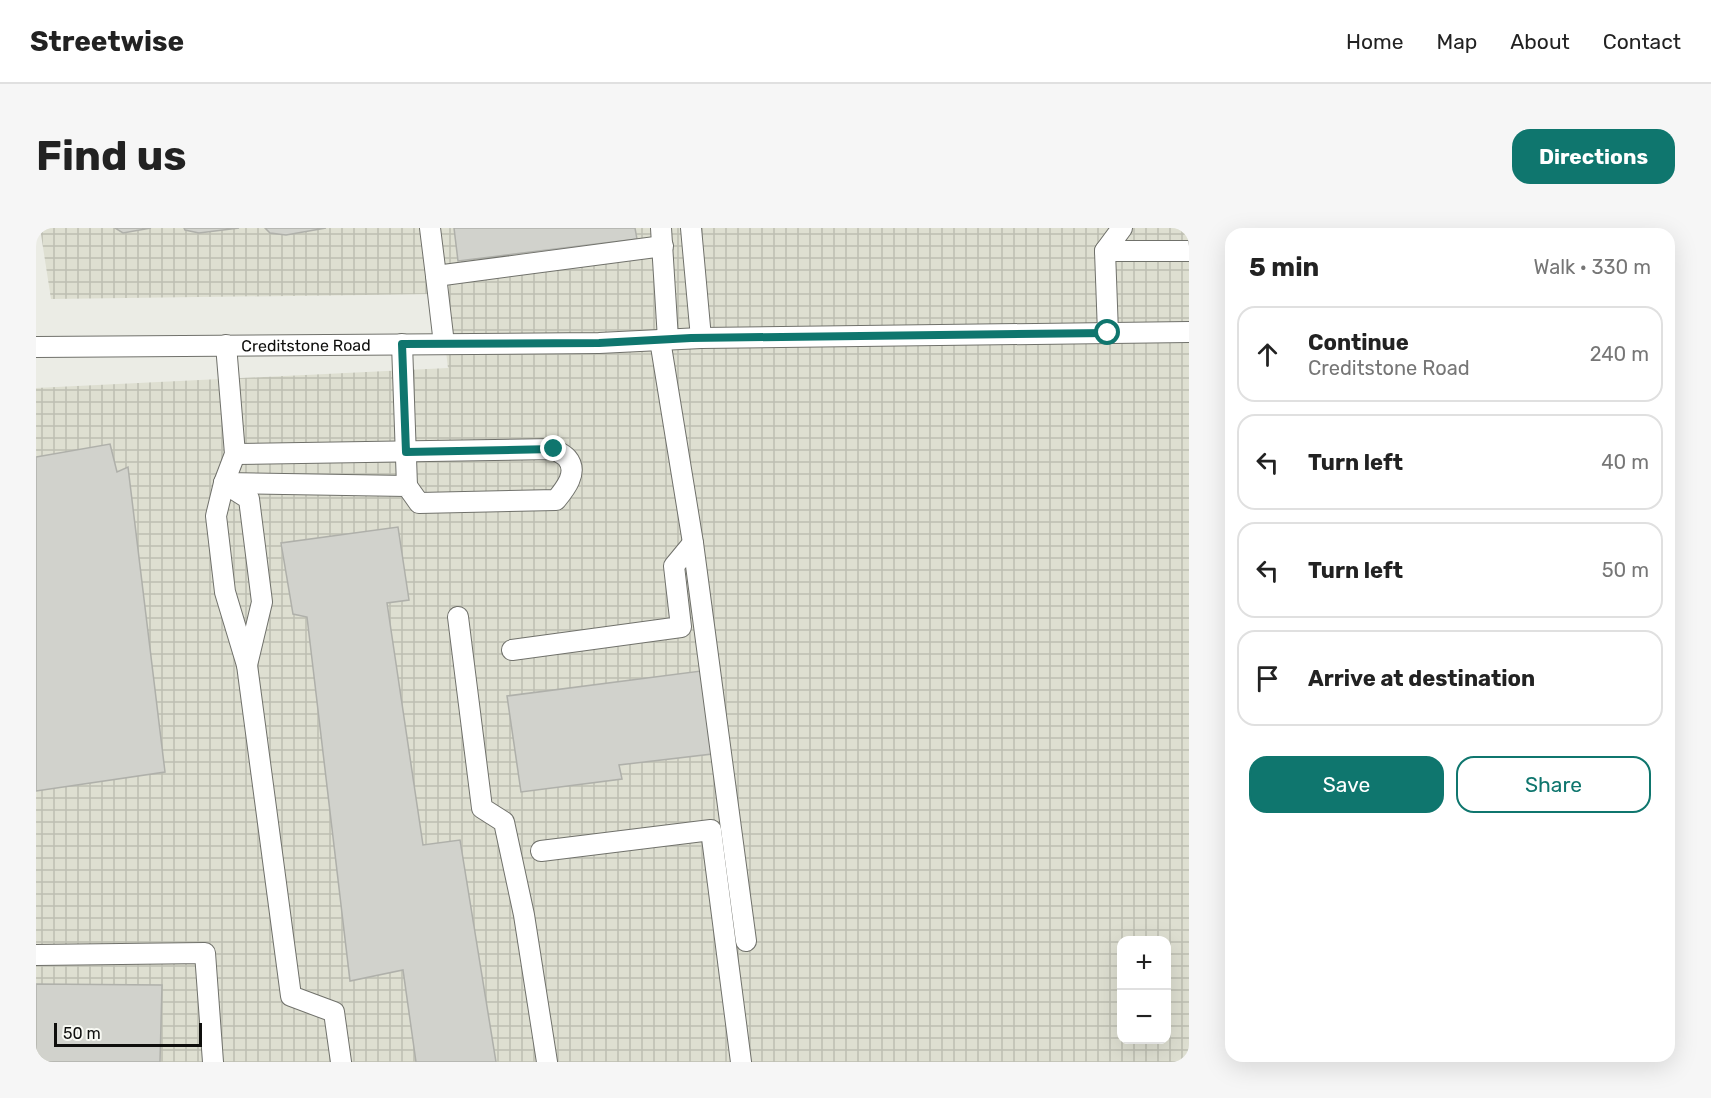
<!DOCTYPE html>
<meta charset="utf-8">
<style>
:root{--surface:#fff;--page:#f6f6f6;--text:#222;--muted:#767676;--line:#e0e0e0;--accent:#0f766e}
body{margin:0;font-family:Rubik,sans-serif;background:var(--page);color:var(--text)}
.controls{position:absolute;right:18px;bottom:18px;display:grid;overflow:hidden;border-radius:12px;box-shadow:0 6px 24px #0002}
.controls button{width:54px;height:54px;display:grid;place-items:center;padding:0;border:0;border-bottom:2px solid var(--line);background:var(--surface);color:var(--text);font:30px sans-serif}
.scale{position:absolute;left:18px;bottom:15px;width:148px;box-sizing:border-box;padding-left:6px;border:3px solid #0f0f0d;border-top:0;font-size:16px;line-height:21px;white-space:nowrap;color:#0f0f0d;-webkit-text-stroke:4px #f8f9f3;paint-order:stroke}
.stop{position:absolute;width:18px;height:18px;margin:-14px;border:4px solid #0f766e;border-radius:50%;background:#fff}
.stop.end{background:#0f766e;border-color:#fff;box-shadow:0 2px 6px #0008}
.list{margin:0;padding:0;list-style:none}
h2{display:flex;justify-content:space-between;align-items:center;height:78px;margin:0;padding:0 24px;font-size:26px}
h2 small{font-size:20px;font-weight:400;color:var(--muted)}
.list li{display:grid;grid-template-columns:39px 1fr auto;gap:18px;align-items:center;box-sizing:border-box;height:96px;margin:0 12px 12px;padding:0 12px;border:2px solid var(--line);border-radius:18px}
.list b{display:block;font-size:22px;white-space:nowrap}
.list p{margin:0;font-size:20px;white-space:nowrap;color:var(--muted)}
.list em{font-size:20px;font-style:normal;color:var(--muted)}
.actions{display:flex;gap:12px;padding:18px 24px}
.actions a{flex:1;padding:14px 0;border:2px solid var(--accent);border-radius:18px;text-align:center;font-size:21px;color:var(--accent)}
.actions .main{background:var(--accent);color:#fff}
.icon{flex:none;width:33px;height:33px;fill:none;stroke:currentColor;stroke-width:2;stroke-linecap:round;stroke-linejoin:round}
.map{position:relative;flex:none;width:1153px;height:834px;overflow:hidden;border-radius:18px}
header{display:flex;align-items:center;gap:36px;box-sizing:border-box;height:84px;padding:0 30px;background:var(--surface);border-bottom:2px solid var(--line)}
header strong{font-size:28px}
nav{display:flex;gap:33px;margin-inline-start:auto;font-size:21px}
.intro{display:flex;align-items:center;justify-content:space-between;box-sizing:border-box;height:144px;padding:0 36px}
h1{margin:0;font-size:42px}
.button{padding:15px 27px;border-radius:18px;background:var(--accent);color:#fff;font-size:21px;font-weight:700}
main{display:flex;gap:36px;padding:0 36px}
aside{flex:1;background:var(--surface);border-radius:18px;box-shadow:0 6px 24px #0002}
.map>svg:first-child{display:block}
.industrial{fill:url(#industrial-grid);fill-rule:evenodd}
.building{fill:#d1d2cc;stroke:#afb0aa;stroke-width:1.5}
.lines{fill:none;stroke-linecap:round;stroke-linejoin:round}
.minor-casing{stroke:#70716b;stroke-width:22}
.minor{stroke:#fff;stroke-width:20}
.route{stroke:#0f766e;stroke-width:8}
.labels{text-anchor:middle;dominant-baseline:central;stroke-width:5;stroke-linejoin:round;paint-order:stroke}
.street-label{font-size:16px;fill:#0f0f0d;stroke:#f8f9f3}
</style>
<header>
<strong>Streetwise</strong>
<nav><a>Home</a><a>Map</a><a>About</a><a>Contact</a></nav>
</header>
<div class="intro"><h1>Find us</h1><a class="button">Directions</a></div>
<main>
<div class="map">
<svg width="1153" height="834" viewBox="0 0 1153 834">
<defs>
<pattern id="industrial-grid" width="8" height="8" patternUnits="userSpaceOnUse" patternTransform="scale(1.5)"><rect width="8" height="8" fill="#dedfd1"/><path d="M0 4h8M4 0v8" fill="none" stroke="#bdbeb2"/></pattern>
</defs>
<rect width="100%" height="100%" fill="#ebece5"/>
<!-- industrial -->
<path class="industrial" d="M4 0H1153V834H0V160L412 140 403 66 15 71ZM1086 712H1130V812H1086Z"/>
<!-- building -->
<path class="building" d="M79 0H115L87 5Z
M148 0H203L163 5 149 2Z
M229 0H290L250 7 234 5Z
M418 0H599L601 11 422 33Z
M74 216 81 244 92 239 129 544 0 563V229Z
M362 299 373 372 351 375 387 617 424 612 460 834H380L367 742 314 753 271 389 257 386 245 315Z
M665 443 676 526 583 537 586 551 485 564 471 468Z
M0 756 126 757 124 834H0Z"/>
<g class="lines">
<!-- minor casing -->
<g class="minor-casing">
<g id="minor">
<path d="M394 0 400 48 627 18"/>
<path d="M625 0 632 111"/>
<path d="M655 0 665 110"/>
<path d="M1069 23H1153"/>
<path d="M400 48 408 116"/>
<path d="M1072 105 1069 23 1086 0"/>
<path d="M624 112 657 315 710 713"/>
<path d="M366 116 371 258"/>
<path d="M190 117 199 226 188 255 180 288 189 364 211 437 255 768 298 784 305 834"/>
<path id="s1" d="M0 119 563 115 665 110 1153 104"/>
<path d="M188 255 371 258 383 275 520 272C529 261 543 244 531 230 529 227 522 224 518 221L199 226"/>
<path d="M188 255 213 271 226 374 211 437"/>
<path d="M422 389 446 580 468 594 488 687 511 834"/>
<path d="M476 422 645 399 638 338 657 315"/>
<path d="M505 623 675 602 705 834"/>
<path d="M0 727 169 725 177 834"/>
</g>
</g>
<!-- minor -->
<use href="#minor" class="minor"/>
</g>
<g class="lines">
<!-- route -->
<path class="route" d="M518 221 370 224 366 116 563 115 655 110 1072 105"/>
</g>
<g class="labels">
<!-- street labels -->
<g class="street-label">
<text stroke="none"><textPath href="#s1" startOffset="270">Creditstone Road</textPath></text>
</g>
</g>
</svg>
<div class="controls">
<button>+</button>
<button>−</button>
</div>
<div class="scale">50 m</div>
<div class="stop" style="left:1072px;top:105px"></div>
<div class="stop end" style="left:518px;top:221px"></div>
</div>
<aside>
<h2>5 min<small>Walk · 330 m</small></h2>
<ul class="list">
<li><svg class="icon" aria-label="ahead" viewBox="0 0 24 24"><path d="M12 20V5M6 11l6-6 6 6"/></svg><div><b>Continue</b><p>Creditstone Road</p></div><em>240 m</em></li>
<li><svg class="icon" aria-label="left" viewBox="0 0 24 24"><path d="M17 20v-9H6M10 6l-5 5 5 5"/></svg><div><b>Turn left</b></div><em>40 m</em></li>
<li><svg class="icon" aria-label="left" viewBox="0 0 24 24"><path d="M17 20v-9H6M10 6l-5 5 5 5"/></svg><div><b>Turn left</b></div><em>50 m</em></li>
<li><svg class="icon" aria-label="arrive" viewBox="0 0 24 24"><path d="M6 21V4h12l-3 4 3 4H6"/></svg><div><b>Arrive at destination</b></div></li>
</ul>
<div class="actions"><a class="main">Save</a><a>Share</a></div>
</aside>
</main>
